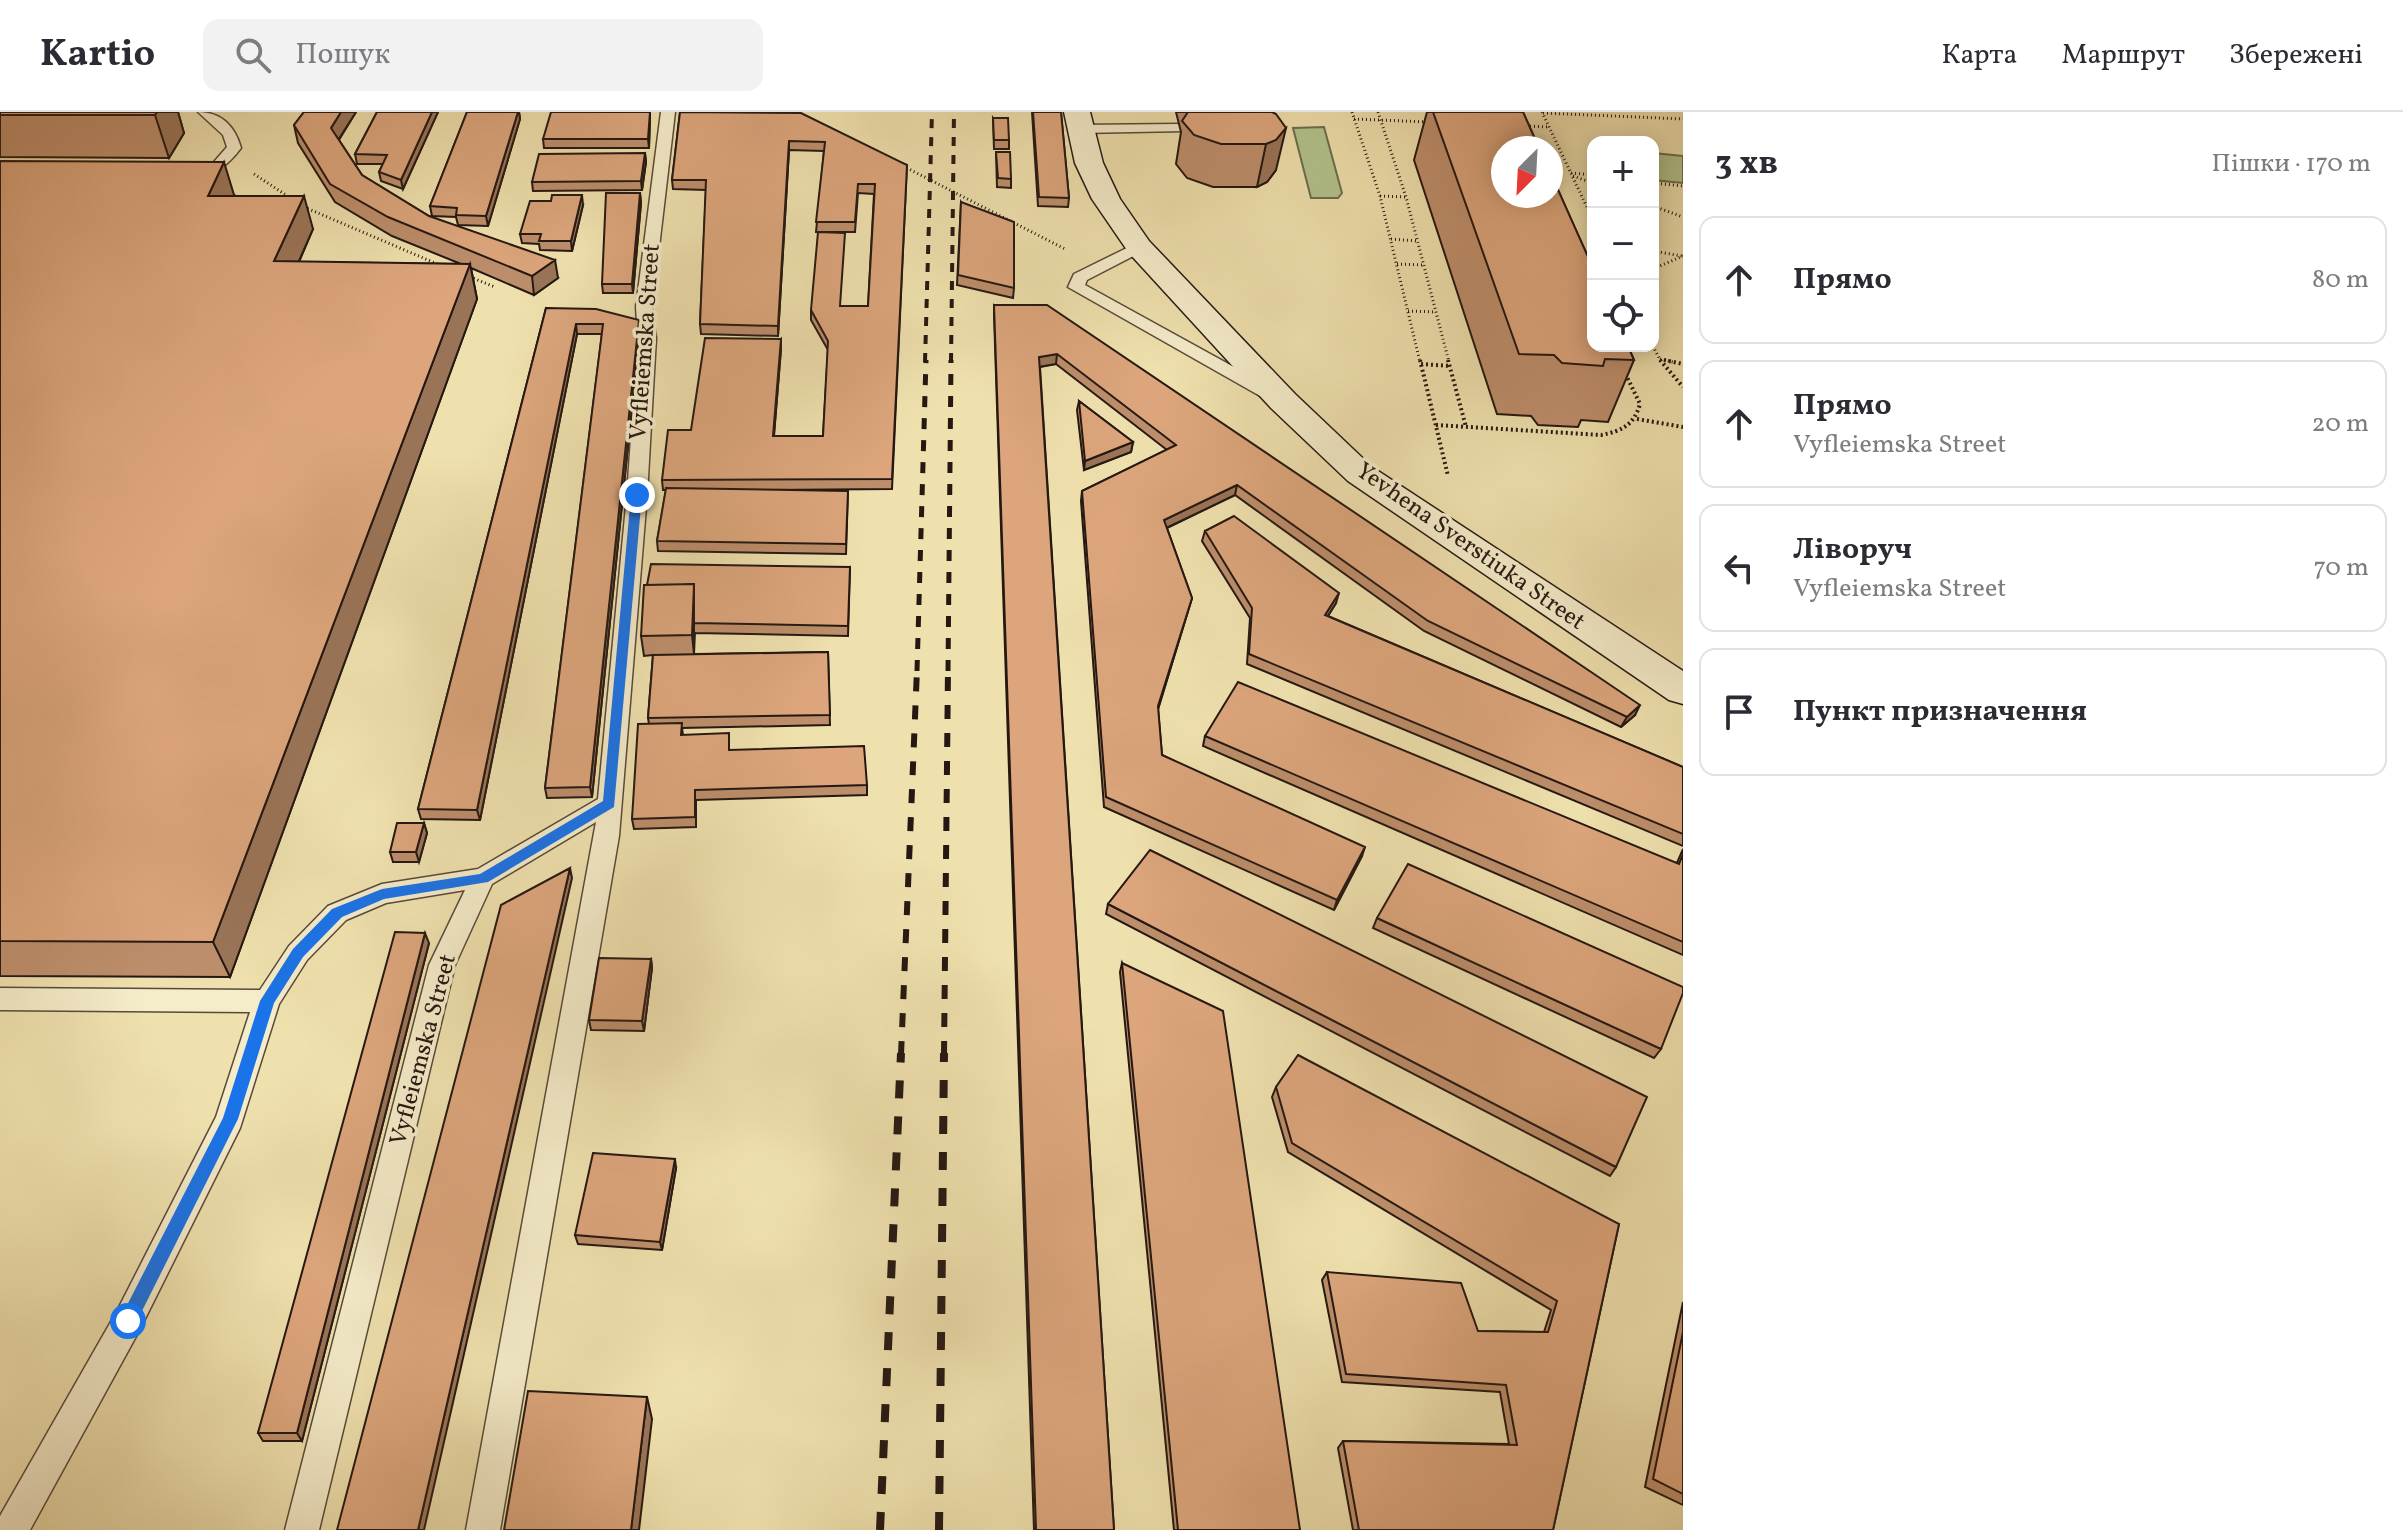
<!DOCTYPE html>
<html lang="uk">
<meta charset="utf-8">
<style>
:root{--surface:#fff;--page:#f2f2f3;--text:#2b2b33;--muted:#7c7c81;--line:#e1e1e2}
body{margin:0;font-family:Vollkorn,serif;background:var(--page);color:var(--text)}
.controls{position:absolute;right:24px;top:24px;display:grid;overflow:hidden;border-radius:16px;box-shadow:0 4px 20px #0003}
.controls button{width:72px;height:72px;display:grid;place-items:center;padding:0;border:0;border-bottom:2px solid var(--line);background:var(--surface);color:var(--text);font:40px sans-serif}
.compass{position:absolute;left:1491px;top:24px;width:72px;height:72px;border-radius:50%;background:var(--surface);box-shadow:0 4px 20px #0003;rotate:204deg}
.stop{position:absolute;width:24px;height:24px;margin:-18px;border:6px solid #1a73e8;border-radius:50%;background:#fff}
.stop.end{background:#1a73e8;border-color:#fff;box-shadow:0 2px 8px #0008}
.list{margin:0;padding:0;list-style:none}
h2{display:flex;justify-content:space-between;align-items:center;height:104px;margin:0;padding:0 32px;font-size:34px}
h2 small{font-size:26px;font-weight:400;color:var(--muted)}
.list li{display:grid;grid-template-columns:52px 1fr auto;gap:24px;align-items:center;box-sizing:border-box;height:128px;margin:0 16px 16px;padding:0 16px;border:2px solid var(--line);border-radius:16px}
.list b{display:block;font-size:30px;white-space:nowrap}
.list p{margin:0;font-size:26px;white-space:nowrap;color:var(--muted)}
.list em{font-size:26px;font-style:normal;color:var(--muted)}
.icon{flex:none;width:44px;height:44px;fill:none;stroke:currentColor;stroke-width:2;stroke-linecap:round;stroke-linejoin:round}
.map{position:relative;flex:none;width:1683px;height:1418px;overflow:hidden}
header{display:flex;align-items:center;gap:48px;box-sizing:border-box;height:112px;padding:0 40px;background:var(--surface);border-bottom:2px solid var(--line)}
header strong{font-size:38px}
nav{display:flex;gap:44px;margin-inline-start:auto;font-size:28px}
.search{width:560px;height:72px;background:var(--page);display:flex;align-items:center;gap:20px;box-sizing:border-box;padding:0 28px;border-radius:16px;color:var(--muted);font-size:30px}
main{display:flex}
aside{flex:1;background:var(--surface)}
.map>svg:first-child{display:block}
.green{fill:#b3c48f;stroke:#6c6e50;stroke-width:2}
.lines{fill:none;stroke-linecap:round;stroke-linejoin:round}
.service-casing{stroke:#584a39;stroke-width:3}
.secondary-casing{stroke:#251812;stroke-width:3}
.path-far1{stroke:#251812;stroke-width:3;stroke-dasharray:1 3;stroke-linecap:butt}
.path{stroke:#251812;stroke-width:4;stroke-dasharray:2 3;stroke-linecap:butt}
.service{fill:#f5ecca;fill-rule:evenodd}
.secondary{fill:#f5ecca;fill-rule:evenodd}
.rail-far3{stroke:#251812;stroke-width:4;stroke-dasharray:9 9;stroke-linecap:butt}
.rail-far2{stroke:#251812;stroke-width:5;stroke-dasharray:11 11;stroke-linecap:butt}
.rail-far1{stroke:#251812;stroke-width:6;stroke-dasharray:14 14;stroke-linecap:butt}
.rail{stroke:#251812;stroke-width:8;stroke-dasharray:18 18;stroke-linecap:butt}
.wall{fill:#bd8e6b;stroke:#251812;stroke-width:2}
.shaded-wall{fill:#9a7457;stroke:#251812;stroke-width:2}
.building{fill:#dca57c;stroke:#251812;stroke-width:2}
.route{fill:#1a73e8}
.labels{text-anchor:middle;dominant-baseline:central;stroke-width:7;stroke-linejoin:round;paint-order:stroke}
.street-label{font-size:24px;fill:#251812;stroke:#f5ecca}
</style>
<header>
<strong>Kartio</strong>
<div class="search"><svg class="icon" aria-label="search" viewBox="0 0 24 24"><circle cx="10" cy="10" r="6"/><path d="M15 15l6 6"/></svg>Пошук</div>
<nav><a>Карта</a><a>Маршрут</a><a>Збережені</a></nav>
</header>
<main>
<div class="map">
<svg width="1683" height="1418" viewBox="0 0 1683 1418">
<rect width="100%" height="100%" fill="#efe1ae"/>
<filter id="stains"><feTurbulence type="fractalNoise" baseFrequency=".0025" numOctaves="4"/><feColorMatrix values="0 0 0 0 .2 0 0 0 0 .09 0 0 0 0 .02 0 0 0 .5 -.17"/></filter>
<radialGradient id="worn" r=".72"><stop offset=".6" stop-color="#630" stop-opacity="0"/><stop offset="1" stop-color="#630" stop-opacity=".3"/></radialGradient>
<!-- green -->
<path class="green" d="M1324 15 1342 81 1338 86H1311L1293 16Z
M1653 41 1683 44V71L1653 68Z"/>
<g class="lines">
<!-- service casing -->
<g class="service-casing">
<path id="service" d="M198 0C221 0 235 14 241 36 228 53 212 67 189 64V58L213 51 227 35 223 23Z
M661 0H675L652 195 656 226 647 383 619 724 500 1418H466L596 710 492 772 455 853 319 1418H285L429 853 465 778 386 791 346 808 307 848 279 892 240 1016 139 1219 30 1418H0V1404L117 1199 216 1005 250 900 0 898V876L260 878 289 834 328 794 382 772 478 757 598 687 627 383 638 226 636 195Z
M1180 12 1187 16 1185 19 1079 21 1072 17 1079 13Z
M1139 130 1147 135 1145 138 1087 168 1085 173 1281 281V289H1269L1068 175 1074 162Z"/>
</g>
<!-- secondary casing -->
<g class="secondary-casing">
<path id="secondary" d="M1064 0H1090L1103 51 1120 87 1149 129 1295 282 1372 355 1683 559V592L1669 588 1348 369 1271 296 1129 141 1092 87 1075 51Z"/>
</g>
<!-- path-far1 -->
<path class="path-far1" d="M1352 0 1380 84 1420 250
M1378 0 1406 85 1449 250
M1542 0 1593 108
M1543 1 1683 7
M1354 7 1428 10
M1526 14 1549 15
M903 54 1065 137
M1571 61 1593 63
M254 62 289 85
M1573 64 1593 71
M1653 71 1683 74
M1380 84 1406 85
M1653 94 1683 105
M304 95 442 154
M1391 127 1417 129
M1653 139 1682 144
M1397 152 1424 153
M1653 157 1683 144
M470 165 495 175
M1408 199 1436 200
M1653 234 1661 250
M1660 247 1673 250"/>
<!-- path -->
<path class="path" d="M1420 248 1448 364
M1448 248 1466 315
M1660 248 1683 275
M1664 248 1683 252
M1421 252 1451 254
M1637 307 1683 315
M1436 313 1601 323C1622 319 1634 313 1640 292L1625 261"/>
<!-- service -->
<use href="#service" class="service"/>
<!-- secondary -->
<use href="#secondary" class="secondary"/>
<!-- rail-far3 -->
<path class="rail-far3" d="M925 250 932 0
M951 250 954 0"/>
<!-- rail-far2 -->
<path class="rail-far2" d="M917 559 926 248
M948 559 951 248"/>
<!-- rail-far1 -->
<path class="rail-far1" d="M901 943 917 557
M944 943 948 557"/>
<!-- rail -->
<path class="rail" d="M880 1418 901 941
M939 1418 944 941"/>
</g>
<!-- wall -->
<path class="wall" d="M0 0H178L184 21 169 46 0 45Z
M304 0H356L339 28 362 63 429 104 558 166 534 183 471 156 477 187 230 865 0 864V49L234 83 313 117 299 150 461 152 392 124 335 90 298 31 294 13Z
M377 0H438L403 77 381 69 379 60 383 52H357L355 42Z
M467 0H519L520 7 488 114 458 113 456 105 432 104 430 94Z
M650 0 649 36H544L543 27Z
M680 0H771L907 53 892 377 766 378 848 379 846 442 658 439 657 429 666 378H663L662 368 691 318 781 227V237L774 324H823L828 238 811 208V198L841 194H868L874 82 858 81 855 120H816L824 39 789 38 778 224 701 222 700 212 706 78 673 77 672 68Z
M1032 0H1061L1069 86 1068 95 1038 94Z
M1176 0H1272L1276 58 1267 70 1257 75H1213L1187 66 1176 52 1181 20Z
M1427 0H1523L1634 248 1608 310 1581 308 1578 315 1538 313 1531 304 1497 302 1414 48Z
M993 6 1009 28V37H994Z
M996 40 1011 67V76L997 75Z
M645 41 646 50 642 78 533 79 532 70Z
M640 81 641 91 633 181H603L602 172Z
M961 90 1014 176 1013 186 957 173Z
M583 93 572 139 540 138 539 132 522 131 520 122Z
M994 193 1635 603 1621 615 1424 519 1235 383 1167 416 1192 486 1158 597 1162 643 1362 744 1334 798 1104 695 1081 389 1082 379 1167 338 1056 252 1040 255 1114 1418H1034L994 203Z
M546 196 640 217 592 685 547 686 545 676 602 222H577L480 708 421 707 418 697Z
M1079 289 1133 330 1131 340 1084 358 1077 298Z
M1205 419 1336 491 1328 504 1683 655V734L1247 552 1250 506 1202 429Z
M850 455 848 524 695 521V520L694 542 828 540 830 613 682 616 683 623 730 638 867 673V683L696 688V715L634 717 632 707 649 612 648 606 653 543 644 544 641 524Z
M1205 624 1677 751 1683 737V843L1203 634Z
M424 711 427 721 419 750H393L390 740Z
M1108 792 1616 1055 1610 1064 1106 802Z
M1377 806 1661 937 1654 946 1373 816Z
M429 831 302 1329H263L258 1321Z
M651 847 652 856 644 919 591 918 589 908Z
M1122 851 1300 1418H1174L1120 860Z
M1276 975 1619 1112 1553 1418H1353L1338 1336 1343 1329 1509 1332 1500 1280 1342 1270 1322 1168 1327 1160 1478 1219 1544 1220 1551 1198 1288 1040 1272 985Z
M676 1056 662 1138 578 1132 575 1123Z
M1683 1190V1393L1645 1375Z"/>
<!-- shaded-wall -->
<path class="shaded-wall" d="M157 0H178L184 21 169 46 155 3Z
M341 0H356L335 33 331 16Z
M432 0H438L403 77 401 68Z
M518 0H519L520 7 488 114 486 104Z
M650 0V8L649 36 648 27Z
M1286 16 1276 58 1267 70 1257 75 1266 32Z
M789 29V38L778 224V214Z
M645 41 646 50 642 78 641 69Z
M224 50 234 83 218 118 208 84Z
M640 81 641 91 633 181 632 172Z
M582 83 583 93 572 139 571 129Z
M304 84 313 117 284 183 274 149Z
M555 148 558 166 534 183 532 164Z
M470 152 477 187 230 865 213 830Z
M639 208 640 217 592 685 590 675Z
M576 212 577 222 480 708 477 698Z
M781 227V237L773 334V324Z
M1057 242 1056 252 1038 255 1039 245Z
M1133 330 1131 340 1084 358 1085 349Z
M1237 373 1235 383 1162 418 1164 408Z
M694 472 696 491 694 511V542L692 523Z
M1339 481 1336 491 1322 513 1325 503Z
M1192 486 1189 496 1156 604 1158 594Z
M1640 593 1635 603 1621 615 1627 605Z
M424 711 427 721 419 750 416 740Z
M1365 735 1362 744 1334 798 1337 788Z
M570 756 572 766 424 1418H418Z
M425 821 429 831 302 1329 297 1321Z
M651 847 652 856 644 919 642 909Z
M675 1047 676 1056 662 1138 660 1130Z
M647 1285 652 1307 639 1418H631Z"/>
<!-- building -->
<path class="building" d="M0 0H157L155 3H0Z
M304 0H341L331 16 362 63 429 104 555 148 532 164 388 105 330 72 294 13Z
M377 0H432L401 68 379 60 387 43 355 42Z
M467 0H518L486 104 456 103 457 96 430 94Z
M551 0H650L648 27H543Z
M680 0 801 1 907 53 892 367 662 368 668 318H691L705 226 781 227 773 324H823L828 229 811 198 818 120 845 121 840 194H868L875 72H858L855 110H816L825 30 789 29 778 214 700 212 706 68H672Z
M1033 0H1061L1069 86 1039 85Z
M1188 0H1272L1276 2 1286 16 1276 28 1266 32H1221L1194 23 1182 9Z
M1433 0H1523L1539 36H1503V84H1551V62L1593 156V234H1628L1634 248 1605 247 1603 254 1562 251 1554 243 1519 242Z
M993 6H1008L1009 28H994Z
M996 40H1010L1011 67 998 66Z
M645 41 641 69 532 70 539 42Z
M0 49 224 50 208 84H304L274 149 470 152 213 830 0 829Z
M606 81H640L632 172H602Z
M552 83H582L571 129H539L541 122H520L530 89H551Z
M961 90 1014 110V176L958 163Z
M994 193H1047L1640 593 1627 605 1428 509 1237 373 1164 408 1192 486 1158 594 1162 643 1365 735 1337 788 1106 685 1082 379 1176 333 1057 242 1039 245 1114 1418H1036Z
M546 196 596 197 639 208 590 675 545 676 603 212H576L477 698 418 697Z
M1079 289 1133 330 1085 349Z
M666 376 848 379 846 432 657 429Z
M1234 404 1339 481 1325 503 1683 655V722L1249 542 1252 496 1205 419Z
M651 452 850 455 848 514 694 511V472L647 473Z
M694 472 692 523 641 524 644 473Z
M828 540 830 603 648 606 653 543Z
M1238 570 1679 752 1683 742V830L1205 624Z
M682 611 681 623 729 621V638L864 634 867 673 695 678V705L632 707 638 612Z
M397 711H424L416 740H390Z
M1150 738 1647 985 1616 1055 1108 792Z
M1408 752 1683 875V881L1661 937 1377 806Z
M570 756 418 1418H337L501 793Z
M395 820 425 821 297 1321H258Z
M599 846 651 847 642 909 589 908Z
M1122 851 1223 899 1300 1418H1178Z
M1298 943 1619 1112 1553 1418H1359L1343 1329 1517 1333 1506 1273 1346 1262 1327 1160 1461 1171 1478 1219 1548 1220 1557 1189 1292 1031 1276 975Z
M593 1041 675 1047 660 1130 575 1123Z
M1683 1220V1382L1653 1367Z
M528 1279 647 1285 631 1418H504Z"/>
<!-- route -->
<path class="route" d="M637 380 642 383 614 695 488 770 384 787 342 805 303 845 274 891 238 1007 134 1215H122V1203L223 1006 260 889 293 837 332 797 382 777 480 762 603 689 631 383Z"/>
<g class="labels">
<!-- street labels -->
<g class="street-label">
<text transform="translate(646 230) rotate(-86)">Vyfleiemska Street</text>
<text transform="translate(1470 435) rotate(35)">Yevhena Sverstiuka Street</text>
<text transform="translate(424 938) rotate(-75)">Vyfleiemska Street</text>
</g>
</g>
<rect width="100%" height="100%" filter="url(#stains)"/>
<rect width="100%" height="100%" fill="url(#worn)"/>
</svg>
<div class="controls">
<button>+</button>
<button>−</button>
<button><svg class="icon" aria-label="locate" viewBox="0 0 24 24"><circle cx="12" cy="12" r="6"/><path d="M12 2v4M12 18v4M2 12h4M18 12h4"/></svg></button>
</div>
<svg class="compass" viewBox="-18 -18 36 36"><path d="M0-13l5 13h-10z" fill="#e53935"/><path d="M0 13l5-13h-10z" fill="#7c7c81"/></svg>
<div class="stop" style="left:128px;top:1209px"></div>
<div class="stop end" style="left:637px;top:383px"></div>
</div>
<aside>
<h2>3 хв<small>Пішки · 170 m</small></h2>
<ul class="list">
<li><svg class="icon" aria-label="ahead" viewBox="0 0 24 24"><path d="M12 20V5M6 11l6-6 6 6"/></svg><div><b>Прямо</b></div><em>80 m</em></li>
<li><svg class="icon" aria-label="ahead" viewBox="0 0 24 24"><path d="M12 20V5M6 11l6-6 6 6"/></svg><div><b>Прямо</b><p>Vyfleiemska Street</p></div><em>20 m</em></li>
<li><svg class="icon" aria-label="left" viewBox="0 0 24 24"><path d="M17 20v-9H6M10 6l-5 5 5 5"/></svg><div><b>Ліворуч</b><p>Vyfleiemska Street</p></div><em>70 m</em></li>
<li><svg class="icon" aria-label="arrive" viewBox="0 0 24 24"><path d="M6 21V4h12l-3 4 3 4H6"/></svg><div><b>Пункт призначення</b></div></li>
</ul>
</aside>
</main>
